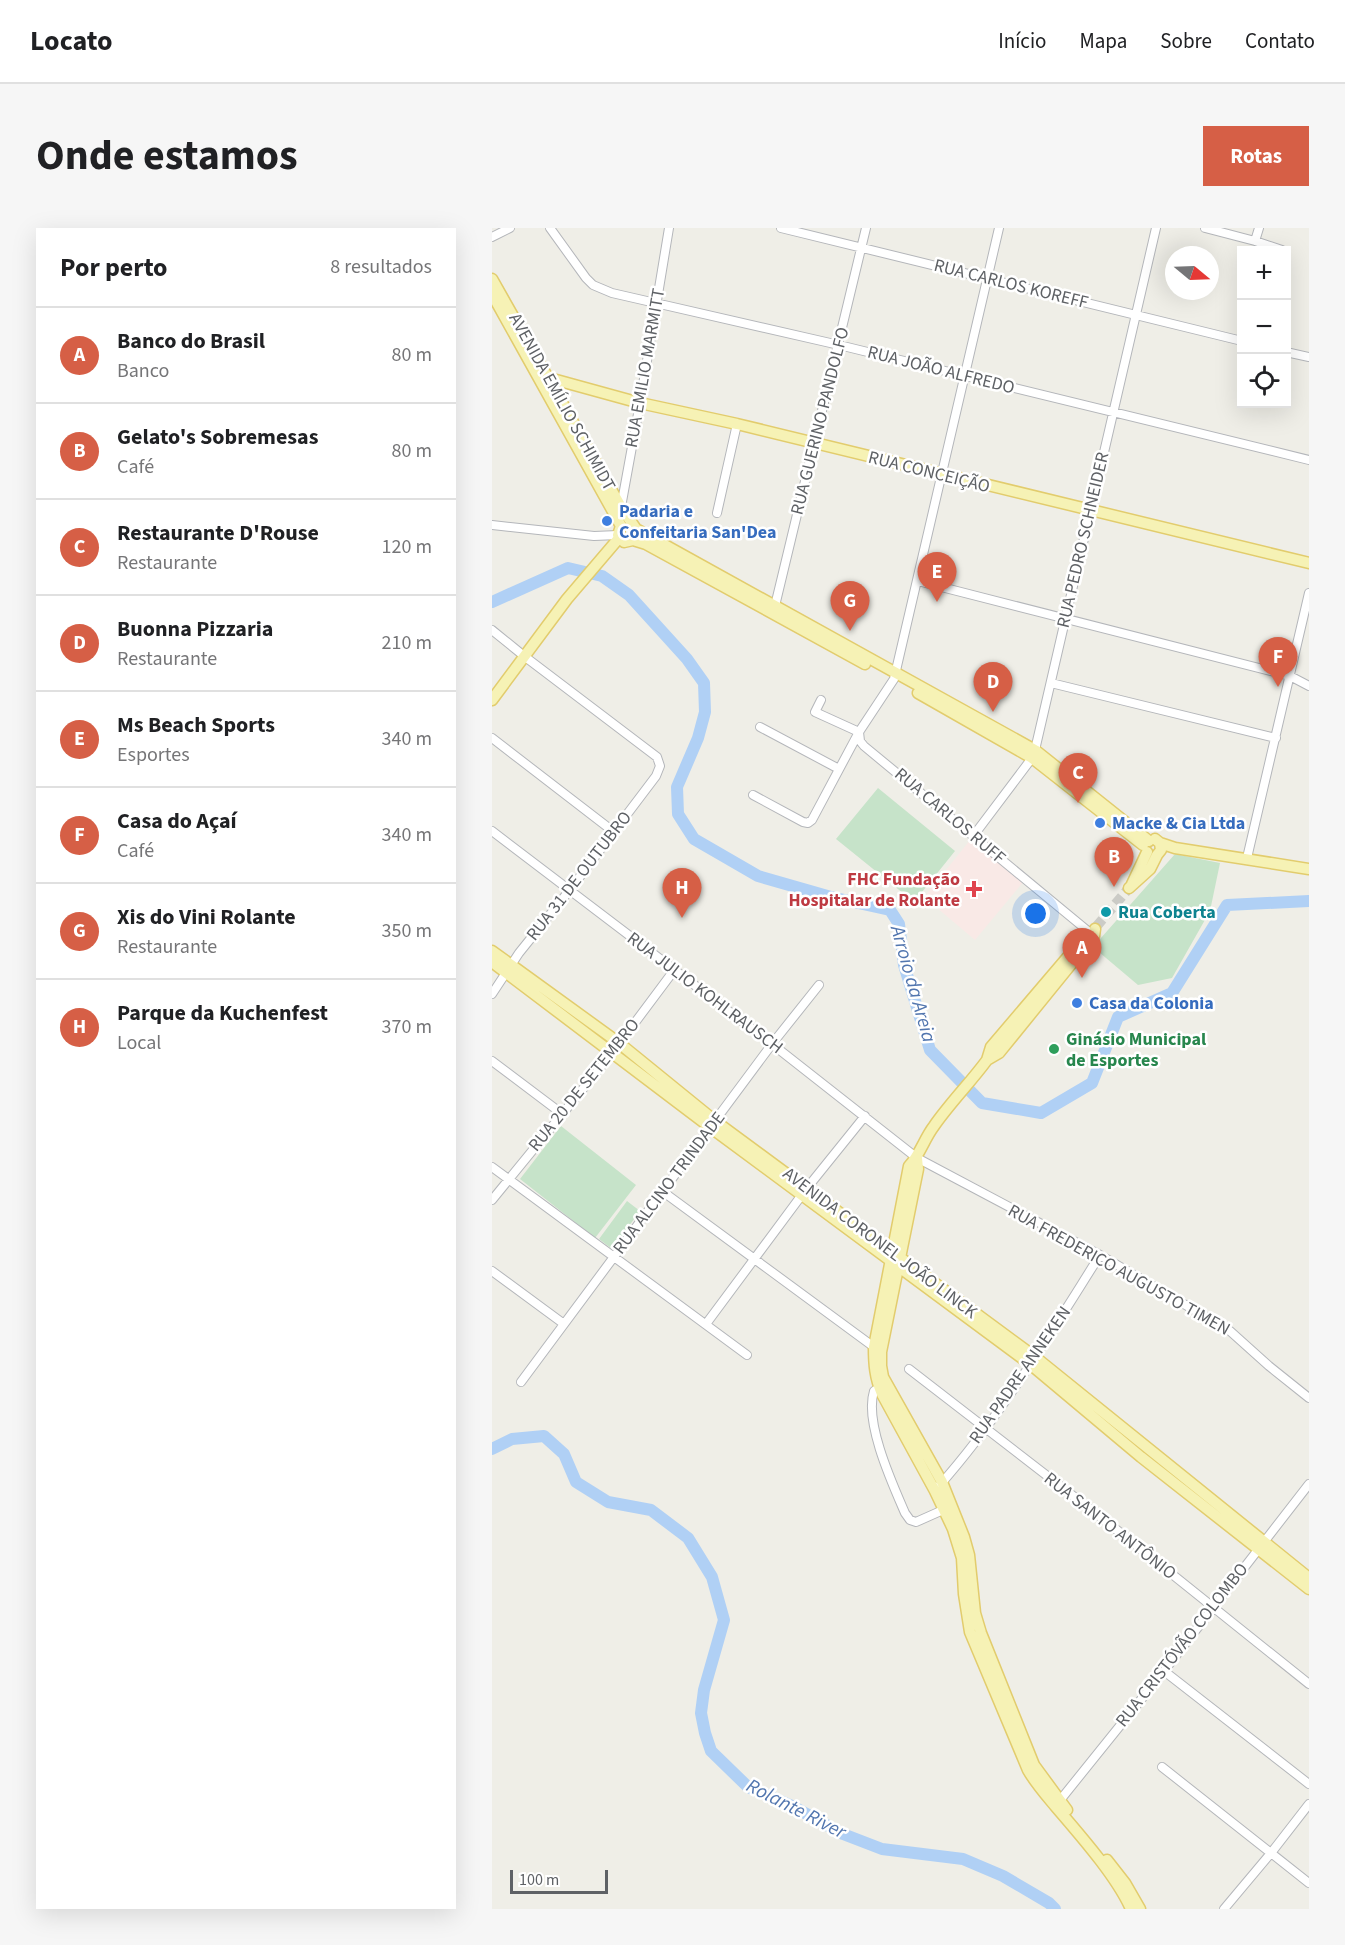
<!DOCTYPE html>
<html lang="pt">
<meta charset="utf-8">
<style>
:root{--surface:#fff;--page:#f6f6f6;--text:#202124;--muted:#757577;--line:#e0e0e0;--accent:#d65f46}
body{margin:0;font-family:"Source Sans 3",sans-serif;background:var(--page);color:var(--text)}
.controls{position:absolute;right:18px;top:18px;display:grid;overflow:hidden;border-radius:0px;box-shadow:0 6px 24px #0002}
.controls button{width:54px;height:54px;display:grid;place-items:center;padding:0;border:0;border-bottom:2px solid var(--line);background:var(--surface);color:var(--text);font:30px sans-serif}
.compass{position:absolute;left:673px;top:18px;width:54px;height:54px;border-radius:50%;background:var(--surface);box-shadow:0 6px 24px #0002;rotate:109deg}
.scale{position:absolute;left:18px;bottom:15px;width:98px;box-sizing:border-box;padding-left:6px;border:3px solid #5e6165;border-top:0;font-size:16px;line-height:21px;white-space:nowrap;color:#5e6165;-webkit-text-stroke:4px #fff;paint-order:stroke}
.you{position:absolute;left:544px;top:686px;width:21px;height:21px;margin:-15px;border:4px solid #fff;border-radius:50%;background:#1a73e8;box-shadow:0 0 0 9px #1a73e833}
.badge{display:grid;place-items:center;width:39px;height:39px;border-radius:50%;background:var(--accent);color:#fff;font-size:20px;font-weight:700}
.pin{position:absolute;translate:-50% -50px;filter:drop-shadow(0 2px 3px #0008)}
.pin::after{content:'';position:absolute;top:32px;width:21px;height:18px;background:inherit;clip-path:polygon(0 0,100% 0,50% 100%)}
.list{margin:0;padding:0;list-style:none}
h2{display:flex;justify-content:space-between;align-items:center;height:78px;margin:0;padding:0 24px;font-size:26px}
h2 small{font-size:20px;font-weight:400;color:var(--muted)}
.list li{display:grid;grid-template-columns:39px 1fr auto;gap:18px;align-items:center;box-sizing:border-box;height:96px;padding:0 24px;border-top:2px solid var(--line)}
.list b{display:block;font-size:22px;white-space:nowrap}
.list p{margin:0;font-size:20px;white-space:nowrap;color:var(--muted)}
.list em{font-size:20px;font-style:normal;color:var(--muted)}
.icon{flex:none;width:33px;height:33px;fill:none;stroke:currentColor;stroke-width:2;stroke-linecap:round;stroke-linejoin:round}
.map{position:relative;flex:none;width:817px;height:1681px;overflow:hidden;border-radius:0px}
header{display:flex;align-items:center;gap:36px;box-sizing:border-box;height:84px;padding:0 30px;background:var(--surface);border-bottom:2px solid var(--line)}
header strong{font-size:28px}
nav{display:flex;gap:33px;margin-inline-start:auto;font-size:21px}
.intro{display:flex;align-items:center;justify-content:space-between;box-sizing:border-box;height:144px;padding:0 36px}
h1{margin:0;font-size:42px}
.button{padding:15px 27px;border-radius:0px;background:var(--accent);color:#fff;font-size:21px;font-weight:700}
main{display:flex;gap:36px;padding:0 36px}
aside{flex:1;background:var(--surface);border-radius:0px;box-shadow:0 6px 24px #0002}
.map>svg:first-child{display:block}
.medical{fill:#f9e9e6}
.green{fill:#c6e3c9}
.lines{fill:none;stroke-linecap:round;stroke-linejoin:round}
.river{stroke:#b0d0f5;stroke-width:12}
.major-tunnel{stroke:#cbcbc6;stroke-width:10;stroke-dasharray:10 5;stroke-linecap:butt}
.minor-casing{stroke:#b4b6ba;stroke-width:10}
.major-casing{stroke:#e2cc6d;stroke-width:13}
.minor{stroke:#fff;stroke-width:8}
.major{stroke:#f6f2b5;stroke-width:10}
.shop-dot{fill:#3f7fe0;stroke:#fff;stroke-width:2}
.health-dot{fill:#e0444e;stroke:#fff;stroke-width:2}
.culture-dot{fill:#0f9aa8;stroke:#fff;stroke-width:2}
.leisure-dot{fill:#2e9e5b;stroke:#fff;stroke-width:2}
.labels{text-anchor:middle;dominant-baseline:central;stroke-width:5;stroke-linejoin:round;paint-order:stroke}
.street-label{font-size:18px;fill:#5e6165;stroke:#fff}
.shop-label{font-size:18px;font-weight:bold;fill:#366cbe;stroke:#fff;text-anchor:start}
.health-label{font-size:18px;font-weight:bold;fill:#be3a42;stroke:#fff;text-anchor:end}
.culture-label{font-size:18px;font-weight:bold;fill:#0d838f;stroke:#fff;text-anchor:start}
.leisure-label{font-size:18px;font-weight:bold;fill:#27864d;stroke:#fff;text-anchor:start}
.water-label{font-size:20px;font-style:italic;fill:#5276af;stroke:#fff}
</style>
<header>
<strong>Locato</strong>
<nav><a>Início</a><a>Mapa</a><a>Sobre</a><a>Contato</a></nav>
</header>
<div class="intro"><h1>Onde estamos</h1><a class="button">Rotas</a></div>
<main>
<aside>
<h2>Por perto<small>8 resultados</small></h2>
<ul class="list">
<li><span class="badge">A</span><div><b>Banco do Brasil</b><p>Banco</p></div><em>80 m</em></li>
<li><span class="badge">B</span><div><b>Gelato's Sobremesas</b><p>Café</p></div><em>80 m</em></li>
<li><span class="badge">C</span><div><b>Restaurante D'Rouse</b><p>Restaurante</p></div><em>120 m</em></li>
<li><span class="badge">D</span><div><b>Buonna Pizzaria</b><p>Restaurante</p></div><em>210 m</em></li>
<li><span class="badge">E</span><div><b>Ms Beach Sports</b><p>Esportes</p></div><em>340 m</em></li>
<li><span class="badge">F</span><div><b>Casa do Açaí</b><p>Café</p></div><em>340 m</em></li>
<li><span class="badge">G</span><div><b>Xis do Vini Rolante</b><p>Restaurante</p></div><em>350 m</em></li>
<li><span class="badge">H</span><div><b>Parque da Kuchenfest</b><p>Local</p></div><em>370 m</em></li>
</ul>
</aside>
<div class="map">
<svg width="817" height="1681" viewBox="0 0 817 1681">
<rect width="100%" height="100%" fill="#efeee7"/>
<!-- medical -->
<path class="medical" d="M479 611 532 653 483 712 432 669Z"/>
<!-- green -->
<path class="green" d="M386 560 463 623 422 674 344 611Z
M683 626 728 635 718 683 680 750 646 757 601 719Z
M69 898 144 957 103 1010 28 951Z
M135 973 148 983 120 1021 107 1011Z"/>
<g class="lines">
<!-- river -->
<path class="river" d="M0 374 76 340 110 348 137 367 195 431 212 455 213 484 206 510 185 559 186 586 202 611 266 648 339 669 398 682 407 696 412 737 438 822 490 875 549 885 600 855 626 789 680 765 735 677 817 673
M0 1221 20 1211 52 1208 72 1226 84 1254 116 1274 159 1282 196 1310 220 1349 232 1392 212 1462 209 1485 213 1505 219 1523 256 1559 300 1578 351 1606 390 1621 471 1631 511 1648 557 1675 563 1681"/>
<!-- major-tunnel -->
<path class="major-tunnel" d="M604 699 637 660"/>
<!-- minor casing -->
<g class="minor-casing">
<path id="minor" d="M58 0 94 50 101 57 120 65 347 117 817 232
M289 0 750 113
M713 0 763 13 790 22
M0 9 18 0
M763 13 767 0
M794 124 817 129
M129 279 148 175 177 0
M225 285 245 196
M0 297 102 308 126 307
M426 353 798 448 817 458
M282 382 374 0
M0 402 32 428 165 529 168 538 164 548 77 663 27 725 0 766
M559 455 784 510
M329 472 323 484 367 504
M268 499 347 541
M367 504 368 513 372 518 602 708
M0 510 122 604
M261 567 311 594 316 595 320 592 367 504 402 451 507 0
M0 603 280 816 425 930 608 1027 738 1103 777 1138 817 1170
M482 607 540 530 543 522 664 0
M755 630 817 365
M0 833 69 885
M0 939 255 1127
M170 963 386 1122
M0 972 121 824 183 741
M0 1043 72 1096
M214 1096 315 960 373 888
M417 1141 620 1298 817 1456
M29 1154 280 816 327 757
M392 1157 382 1163C372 1194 400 1255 413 1285L418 1292 424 1294 451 1282
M447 1258C509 1188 558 1106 608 1027
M672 1443 817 1556
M670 1539 817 1655
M565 1576 672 1443 817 1256
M732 1681 779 1625 817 1576"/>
</g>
<!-- major casing -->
<g class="major-casing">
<path id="major" d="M0 51 129 279 144 301 543 522 657 613
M0 66 129 298
M57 150 148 175 245 196 817 335
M129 298 126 307 132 314 141 312 154 316 373 436
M426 465 540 530 651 617
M0 472 75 371 127 310
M668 615 683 620 817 641
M640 656 655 624
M637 660 658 641 665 627 669 622 668 615 663 611
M603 701 602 708 507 825 495 832C478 855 458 875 442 898 432 911 428 927 417 938L382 1119C382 1136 383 1150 390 1166L443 1263 461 1301 470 1330 472 1366 478 1404 536 1542C544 1556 554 1567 564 1579 588 1607 625 1649 639 1681
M0 723 127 815 223 893 543 1129 817 1350
M0 734 218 899 538 1136 649 1229 817 1361
M495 832 499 819 585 718
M425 930 426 941 389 1124V1138L391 1149 450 1254 472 1309 477 1327 483 1385 489 1405 542 1537 575 1582
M615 1632 633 1655 648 1681"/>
</g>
<!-- minor -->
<use href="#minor" class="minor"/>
<!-- major -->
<use href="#major" class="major"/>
</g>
<!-- markers -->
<g class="shop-dot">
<circle cx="115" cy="293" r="6"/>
<circle cx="608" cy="595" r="6"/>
<circle cx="585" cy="775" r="6"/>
</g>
<path class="health-dot" d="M479 652h6v6h6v6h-6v6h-6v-6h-6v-6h6z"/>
<circle class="culture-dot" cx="614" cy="684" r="6"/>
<circle class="leisure-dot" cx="562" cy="821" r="6"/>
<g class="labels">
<!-- street labels -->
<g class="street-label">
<text transform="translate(519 56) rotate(14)">RUA CARLOS KOREFF</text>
<text transform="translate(153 140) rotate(-80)">RUA EMILIO MARMITT</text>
<text transform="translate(449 142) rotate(14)">RUA JOÃO ALFREDO</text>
<text transform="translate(70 174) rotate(61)">AVENIDA EMÍLIO SCHIMIDT</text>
<text transform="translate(328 193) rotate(-76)">RUA GUERINO PANDOLFO</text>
<text transform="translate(437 244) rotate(14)">RUA CONCEIÇÃO</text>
<text transform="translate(591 312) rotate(-77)">RUA PEDRO SCHNEIDER</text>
<text transform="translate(458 588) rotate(40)">RUA CARLOS RUFF</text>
<text transform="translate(87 648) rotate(-52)">RUA 31 DE OUTUBRO</text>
<text transform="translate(213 765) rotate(37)">RUA JULIO KOHLRAUSCH</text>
<text transform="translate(92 857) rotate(-51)">RUA 20 DE SETEMBRO</text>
<text transform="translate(177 955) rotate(-53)">RUA ALCINO TRINDADE</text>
<text transform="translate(388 1015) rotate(37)">AVENIDA CORONEL JOÃO LINCK</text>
<text transform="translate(627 1042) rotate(29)">RUA FREDERICO AUGUSTO TIMEN</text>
<text transform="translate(528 1147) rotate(-55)">RUA PADRE ANNEKEN</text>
<text transform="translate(618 1298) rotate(38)">RUA SANTO ANTÔNIO</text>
<text transform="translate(690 1417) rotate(-52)">RUA CRISTÓVÃO COLOMBO</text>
</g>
<!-- shop labels -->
<g class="shop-label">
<text x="127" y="283">Padaria e<tspan x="127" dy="21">Confeitaria San'Dea</tspan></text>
<text x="620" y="595">Macke &amp; Cia Ltda</text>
<text x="597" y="775">Casa da Colonia</text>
</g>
<!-- health labels -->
<g class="health-label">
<text x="468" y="651">FHC Fundação<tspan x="468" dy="21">Hospitalar de Rolante</tspan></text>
</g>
<!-- culture labels -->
<g class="culture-label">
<text x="626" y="684">Rua Coberta</text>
</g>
<!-- leisure labels -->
<g class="leisure-label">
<text x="574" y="811">Ginásio Municipal<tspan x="574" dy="21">de Esportes</tspan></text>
</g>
<!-- water labels -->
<g class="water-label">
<text transform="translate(421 756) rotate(74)">Arroio da Areia</text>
<text transform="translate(304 1581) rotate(27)">Rolante River</text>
</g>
</g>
</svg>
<div class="controls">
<button>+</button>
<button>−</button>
<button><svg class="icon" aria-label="locate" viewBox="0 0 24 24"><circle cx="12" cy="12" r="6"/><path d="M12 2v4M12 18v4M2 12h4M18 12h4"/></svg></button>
</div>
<svg class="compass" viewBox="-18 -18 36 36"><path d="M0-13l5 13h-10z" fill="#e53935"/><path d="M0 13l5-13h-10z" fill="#757577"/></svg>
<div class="scale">100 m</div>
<div class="you"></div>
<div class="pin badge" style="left:590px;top:750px">A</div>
<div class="pin badge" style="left:622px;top:659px">B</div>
<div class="pin badge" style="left:586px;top:575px">C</div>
<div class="pin badge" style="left:501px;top:484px">D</div>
<div class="pin badge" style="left:445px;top:374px">E</div>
<div class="pin badge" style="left:786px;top:459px">F</div>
<div class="pin badge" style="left:358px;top:403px">G</div>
<div class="pin badge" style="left:190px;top:690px">H</div>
</div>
</main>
